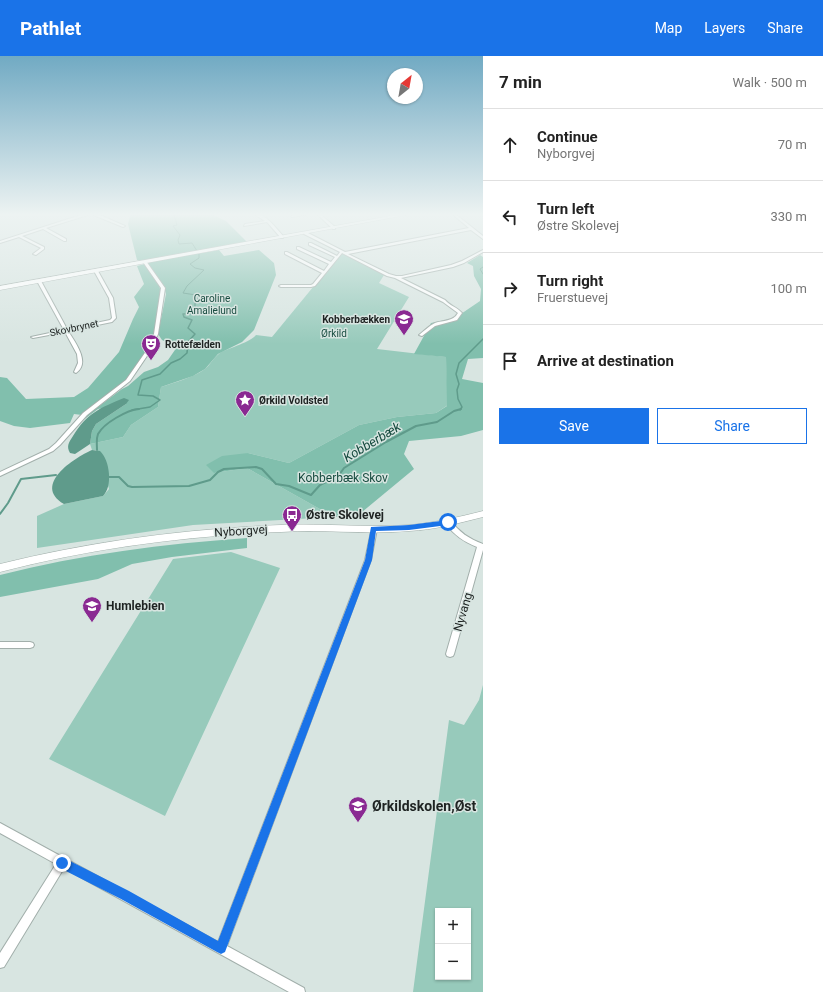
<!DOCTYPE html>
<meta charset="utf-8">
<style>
:root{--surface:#fff;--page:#f6f6f6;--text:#222;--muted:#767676;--line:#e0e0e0;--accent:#1a73e8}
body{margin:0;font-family:Roboto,sans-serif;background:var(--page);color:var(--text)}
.controls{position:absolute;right:12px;bottom:12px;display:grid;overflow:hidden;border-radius:0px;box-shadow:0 1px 3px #0004}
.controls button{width:36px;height:36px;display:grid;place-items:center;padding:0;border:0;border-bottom:1px solid var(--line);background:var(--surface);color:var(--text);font:20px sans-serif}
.compass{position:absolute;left:387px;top:12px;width:36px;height:36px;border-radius:50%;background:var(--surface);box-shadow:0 1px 3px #0004;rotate:31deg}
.stop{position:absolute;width:12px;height:12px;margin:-9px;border:3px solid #1a73e8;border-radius:50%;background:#fff}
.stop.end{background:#1a73e8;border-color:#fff;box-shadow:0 1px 4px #0008}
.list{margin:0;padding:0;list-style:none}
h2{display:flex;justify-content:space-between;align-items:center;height:52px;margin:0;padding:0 16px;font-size:17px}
h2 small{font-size:13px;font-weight:400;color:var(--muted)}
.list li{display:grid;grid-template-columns:26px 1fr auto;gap:12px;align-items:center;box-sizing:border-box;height:72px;padding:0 16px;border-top:1px solid var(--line)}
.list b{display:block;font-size:15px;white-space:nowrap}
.list p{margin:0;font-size:13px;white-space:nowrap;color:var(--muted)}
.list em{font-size:13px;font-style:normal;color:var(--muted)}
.actions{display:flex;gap:8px;padding:12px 16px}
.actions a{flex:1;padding:9px 0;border:1px solid var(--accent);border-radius:0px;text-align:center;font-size:14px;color:var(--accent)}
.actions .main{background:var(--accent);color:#fff}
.icon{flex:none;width:22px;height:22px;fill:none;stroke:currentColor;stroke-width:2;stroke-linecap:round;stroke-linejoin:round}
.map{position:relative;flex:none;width:483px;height:936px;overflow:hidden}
header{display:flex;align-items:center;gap:24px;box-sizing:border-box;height:56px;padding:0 20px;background:var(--accent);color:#fff}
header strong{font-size:19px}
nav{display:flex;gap:22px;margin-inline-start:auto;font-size:14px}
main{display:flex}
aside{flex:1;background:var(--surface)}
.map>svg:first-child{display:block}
.green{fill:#97cabb;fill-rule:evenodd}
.forest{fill:#81bfad}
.water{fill:#5f9b8b}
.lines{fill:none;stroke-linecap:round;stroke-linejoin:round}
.stream-far2{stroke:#5f9b8b;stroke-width:1}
.stream-far1{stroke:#5f9b8b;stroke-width:1.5}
.stream{stroke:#5f9b8b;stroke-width:2}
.street-casing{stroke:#a2afab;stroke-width:2}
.secondary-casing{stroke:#a2afab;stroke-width:1}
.street{fill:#fff;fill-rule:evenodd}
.secondary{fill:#fff;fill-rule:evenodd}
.route{fill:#1a73e8}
.labels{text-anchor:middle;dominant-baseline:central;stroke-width:3;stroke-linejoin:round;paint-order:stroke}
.far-park-label{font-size:10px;fill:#194d41;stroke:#d8e5e1}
.far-poi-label{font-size:10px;font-weight:bold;fill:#1e2322;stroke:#d8e5e1;text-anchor:start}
.far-street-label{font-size:10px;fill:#1e2322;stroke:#d8e5e1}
.park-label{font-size:12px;fill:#194d41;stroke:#d8e5e1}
.poi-label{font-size:12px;font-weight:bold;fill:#1e2322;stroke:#d8e5e1;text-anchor:start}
.street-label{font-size:12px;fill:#1e2322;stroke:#d8e5e1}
.water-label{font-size:13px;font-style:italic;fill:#154a3e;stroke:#d8e5e1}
.near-poi-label{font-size:14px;font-weight:bold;fill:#1e2322;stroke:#d8e5e1;text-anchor:start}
</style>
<header>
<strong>Pathlet</strong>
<nav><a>Map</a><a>Layers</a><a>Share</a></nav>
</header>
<main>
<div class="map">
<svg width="483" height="936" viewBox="0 0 483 936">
<rect width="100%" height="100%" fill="#d8e5e1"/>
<!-- green -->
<path class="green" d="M341 197 384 219 379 227 409 241 377 293 446 301 448 349 436 357 397 361 359 369 289 407 248 397 214 417 247 412 334 461 193 469 37 492V460L64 448 103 440 109 433 97 394H92L90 388 123 381 131 369 158 351 161 331C176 326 192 322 205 313 210 309 214 301 220 297 229 292 251 286 256 279L272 281Z
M231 496 280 512 165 760 49 703 173 503Z
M483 629V936H413L449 664 464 669 479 644ZM438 855H468V921H438Z"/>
<!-- forest -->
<path class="forest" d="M131 157H209L226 165 247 186 140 205 137 204 128 168Z
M219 194 224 200 259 194 274 207 276 219 254 274 242 286 218 298 205 313 193 320 161 331 158 351 131 369 123 381 90 388 92 375 96 368 126 348 98 353 82 365V363L122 333 128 330 144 316 158 311 168 304 177 291 162 284 158 278 166 238 164 231 149 210V206Z
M480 199 483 201V302L468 303 462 323 483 327V374L461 380 409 385 404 398 414 413 356 461H334L247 412 214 417 206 409 222 400 248 397 289 407 359 369 397 361 436 357 447 350 446 301 414 298 431 267 455 262 480 245 481 233 474 220 473 210 467 207Z
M145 208 159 228 161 238 154 278 149 291 125 326 82 359 74 358 70 367 30 372 14 370 0 365V321L7 322 26 343 74 341 88 332 119 296 133 263 139 251 134 241 144 228 137 210Z
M247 482V492L172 501 132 508 98 523 0 541V519C81 498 164 488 247 482Z"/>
<!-- water -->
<path class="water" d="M124 342 129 344 126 348 96 368 92 375 90 388 75 398 70 397C66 390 69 386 73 380 87 357 100 352 124 342Z
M92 394 100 395C110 404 113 431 103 440L64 448C32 429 74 402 92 394Z"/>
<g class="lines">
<!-- stream-far2 -->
<path class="stream-far2" d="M182 157 174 159 177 169 173 170 180 179 178 184 179 188 192 187 197 195
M483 211 480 213 483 218
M198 243 201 241 196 239 183 237 187 230 204 214 195 212 190 208 199 202V198"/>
<!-- stream-far1 -->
<path class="stream-far1" d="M132 354 150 351 160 344 153 340 138 339 142 324 160 318 171 307 180 303 187 297 188 286 195 278 188 272 192 264 184 261 183 258 197 257 195 252V244L200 242
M460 354 462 351 458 343 457 334 459 328 456 318 459 307 483 283"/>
<!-- stream -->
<path class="stream" d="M97 394C97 389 96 383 98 378 104 367 127 354 139 353
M109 421H119L128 430 132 431 189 430 210 424 218 416 224 413 256 411 262 413 276 428 289 430 311 439 320 429 339 419 344 412 386 386 416 370 437 366 454 355 461 353
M0 458 8 447 21 423 56 419"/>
<!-- street casing -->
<g class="street-casing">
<path id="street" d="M87 157H95L125 170 123 171 91 158 46 172 66 183V185H64L43 173 22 180 44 191V193L36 199 33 198 41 192 19 181 0 187V185Z
M252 157C265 157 275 171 283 180V182H281L267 166 244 170 245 168 265 165Z
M306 157H315L292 161 291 160Z
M316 157H319L335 171V173H333Z
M451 157H454L483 180V183L471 174 348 198 389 218 396 220H402L451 209 462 205 483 194V196L464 207 453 211 401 222 445 244C450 250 457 251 462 257L457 264 435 270 422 280 419 279C424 275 429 270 435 267 443 264 453 266 458 257L443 246 395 222 387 220 342 197 315 230 311 231H281L279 230 281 229H311L313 228 322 217 285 198V196H287L324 215 329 208 297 193V191H299L331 206 335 201 309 189V187H311L337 200 340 196 304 178V176H306L345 196 469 172Z
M144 205H146L165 232 158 278 153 291 130 325 87 359 60 389 53 395 0 420V416L49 393 56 387 83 357 126 324 149 291 154 278 161 232 143 206Z
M95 214 98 215 113 242 116 262 112 266 68 275C75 286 91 307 76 317L74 316 78 307 77 298 65 276 33 282 31 281 64 274 37 225 39 224 41 225 67 273 110 264 112 262 109 242 94 215Z
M446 464H450C459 476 469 483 483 488V494L454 598 453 600 450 601 447 600 446 598 477 491C464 486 454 479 446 468L445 466Z
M372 471H376L377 473 371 504 227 890 304 932 305 936H289L64 812 4 911 0 912V897L56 808 0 777V767L218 886 365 504Z
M0 586H30L33 587 34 589 33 591 30 592H0Z"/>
</g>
<!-- secondary casing -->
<g class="secondary-casing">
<path id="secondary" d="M407 157H417L0 234V230Z
M483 455V461C459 467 434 474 409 475 366 479 324 473 281 476 186 480 92 492 0 516V508C93 485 186 473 281 469 324 467 366 472 409 469 434 467 459 461 483 455Z"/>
</g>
<!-- street -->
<use href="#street" class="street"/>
<!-- secondary -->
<use href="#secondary" class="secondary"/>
</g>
<!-- sky -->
<linearGradient id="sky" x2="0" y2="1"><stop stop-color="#71aac3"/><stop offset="0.55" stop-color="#edf3f2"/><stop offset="1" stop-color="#edf3f2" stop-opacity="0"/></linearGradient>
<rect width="483" height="288" fill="url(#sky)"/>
<!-- route -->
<path class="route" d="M448 464 451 466 448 469 409 474 376 475 372 504 225 896 221 898 217 896 121 843 58 811 57 807 58 803 62 802 66 803 129 835 218 885 365 504 371 471 409 469Z"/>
<!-- icons -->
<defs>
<g id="school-pin" transform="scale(1)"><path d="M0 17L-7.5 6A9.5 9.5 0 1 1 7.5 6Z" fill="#8a2992" stroke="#d8e5e1"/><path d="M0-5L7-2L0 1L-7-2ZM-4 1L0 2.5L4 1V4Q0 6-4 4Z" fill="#fff"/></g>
<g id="theatre-pin" transform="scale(1)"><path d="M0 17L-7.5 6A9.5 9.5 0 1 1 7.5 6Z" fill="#8a2992" stroke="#d8e5e1"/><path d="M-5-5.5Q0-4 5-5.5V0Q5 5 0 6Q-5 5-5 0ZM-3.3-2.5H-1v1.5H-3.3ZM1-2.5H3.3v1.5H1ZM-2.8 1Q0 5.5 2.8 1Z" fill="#fff"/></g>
<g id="sight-pin" transform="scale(1)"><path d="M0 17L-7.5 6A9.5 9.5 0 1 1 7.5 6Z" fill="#8a2992" stroke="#d8e5e1"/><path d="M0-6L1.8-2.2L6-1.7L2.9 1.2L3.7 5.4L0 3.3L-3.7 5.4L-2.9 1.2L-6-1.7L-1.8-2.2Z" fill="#fff"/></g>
<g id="bus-pin" transform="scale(1)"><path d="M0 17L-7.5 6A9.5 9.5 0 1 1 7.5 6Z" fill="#8a2992" stroke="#d8e5e1"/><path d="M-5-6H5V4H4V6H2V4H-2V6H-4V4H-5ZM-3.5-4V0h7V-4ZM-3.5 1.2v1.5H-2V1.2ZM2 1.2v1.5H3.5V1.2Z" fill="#fff"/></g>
</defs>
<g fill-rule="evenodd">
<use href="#school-pin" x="404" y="263"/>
<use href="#theatre-pin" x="151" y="288"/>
<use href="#sight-pin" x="245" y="344"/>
<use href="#bus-pin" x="292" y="459"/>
<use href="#school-pin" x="92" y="550"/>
<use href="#school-pin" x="358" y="750"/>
</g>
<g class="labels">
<!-- far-park labels -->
<g class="far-park-label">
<text x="212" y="242">Caroline<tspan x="212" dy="12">Amalielund</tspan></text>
<text x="334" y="277">Ørkild</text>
</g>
<!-- far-poi labels -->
<g class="far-poi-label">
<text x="390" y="263" text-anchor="end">Kobberbækken</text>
<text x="165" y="288">Rottefælden</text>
<text x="259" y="344">Ørkild Voldsted</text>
</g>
<!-- far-street labels -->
<g class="far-street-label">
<text transform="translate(74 272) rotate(-12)">Skovbrynet</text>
</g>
<!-- park labels -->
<g class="park-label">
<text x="343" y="422">Kobberbæk Skov</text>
</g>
<!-- poi labels -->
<g class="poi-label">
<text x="306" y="459">Østre Skolevej</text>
<text x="106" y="550">Humlebien</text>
</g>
<!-- street labels -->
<g class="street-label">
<text transform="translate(241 475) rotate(-4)">Nyborgvej</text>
<text transform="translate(463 556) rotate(-74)">Nyvang</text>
</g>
<!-- water labels -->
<g class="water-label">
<text transform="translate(372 386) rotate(-31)">Kobberbæk</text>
</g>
<!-- near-poi labels -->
<g class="near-poi-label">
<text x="372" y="750">Ørkildskolen,Øst</text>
</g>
</g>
</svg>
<div class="controls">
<button>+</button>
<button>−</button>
</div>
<svg class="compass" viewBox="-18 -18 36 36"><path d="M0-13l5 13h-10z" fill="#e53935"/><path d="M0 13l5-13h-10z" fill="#767676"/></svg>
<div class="stop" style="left:448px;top:466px"></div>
<div class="stop end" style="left:62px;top:807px"></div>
</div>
<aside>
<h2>7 min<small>Walk · 500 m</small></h2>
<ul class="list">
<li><svg class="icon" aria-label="ahead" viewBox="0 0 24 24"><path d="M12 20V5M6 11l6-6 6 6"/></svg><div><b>Continue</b><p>Nyborgvej</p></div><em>70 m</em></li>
<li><svg class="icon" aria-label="left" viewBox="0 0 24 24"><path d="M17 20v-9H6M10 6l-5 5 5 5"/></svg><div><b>Turn left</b><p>Østre Skolevej</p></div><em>330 m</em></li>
<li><svg class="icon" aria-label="right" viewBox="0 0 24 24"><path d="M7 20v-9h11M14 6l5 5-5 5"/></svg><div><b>Turn right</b><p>Fruerstuevej</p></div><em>100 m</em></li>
<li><svg class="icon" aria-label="arrive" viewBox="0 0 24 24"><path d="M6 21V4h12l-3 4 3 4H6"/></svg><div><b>Arrive at destination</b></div></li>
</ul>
<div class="actions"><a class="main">Save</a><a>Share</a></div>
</aside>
</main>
